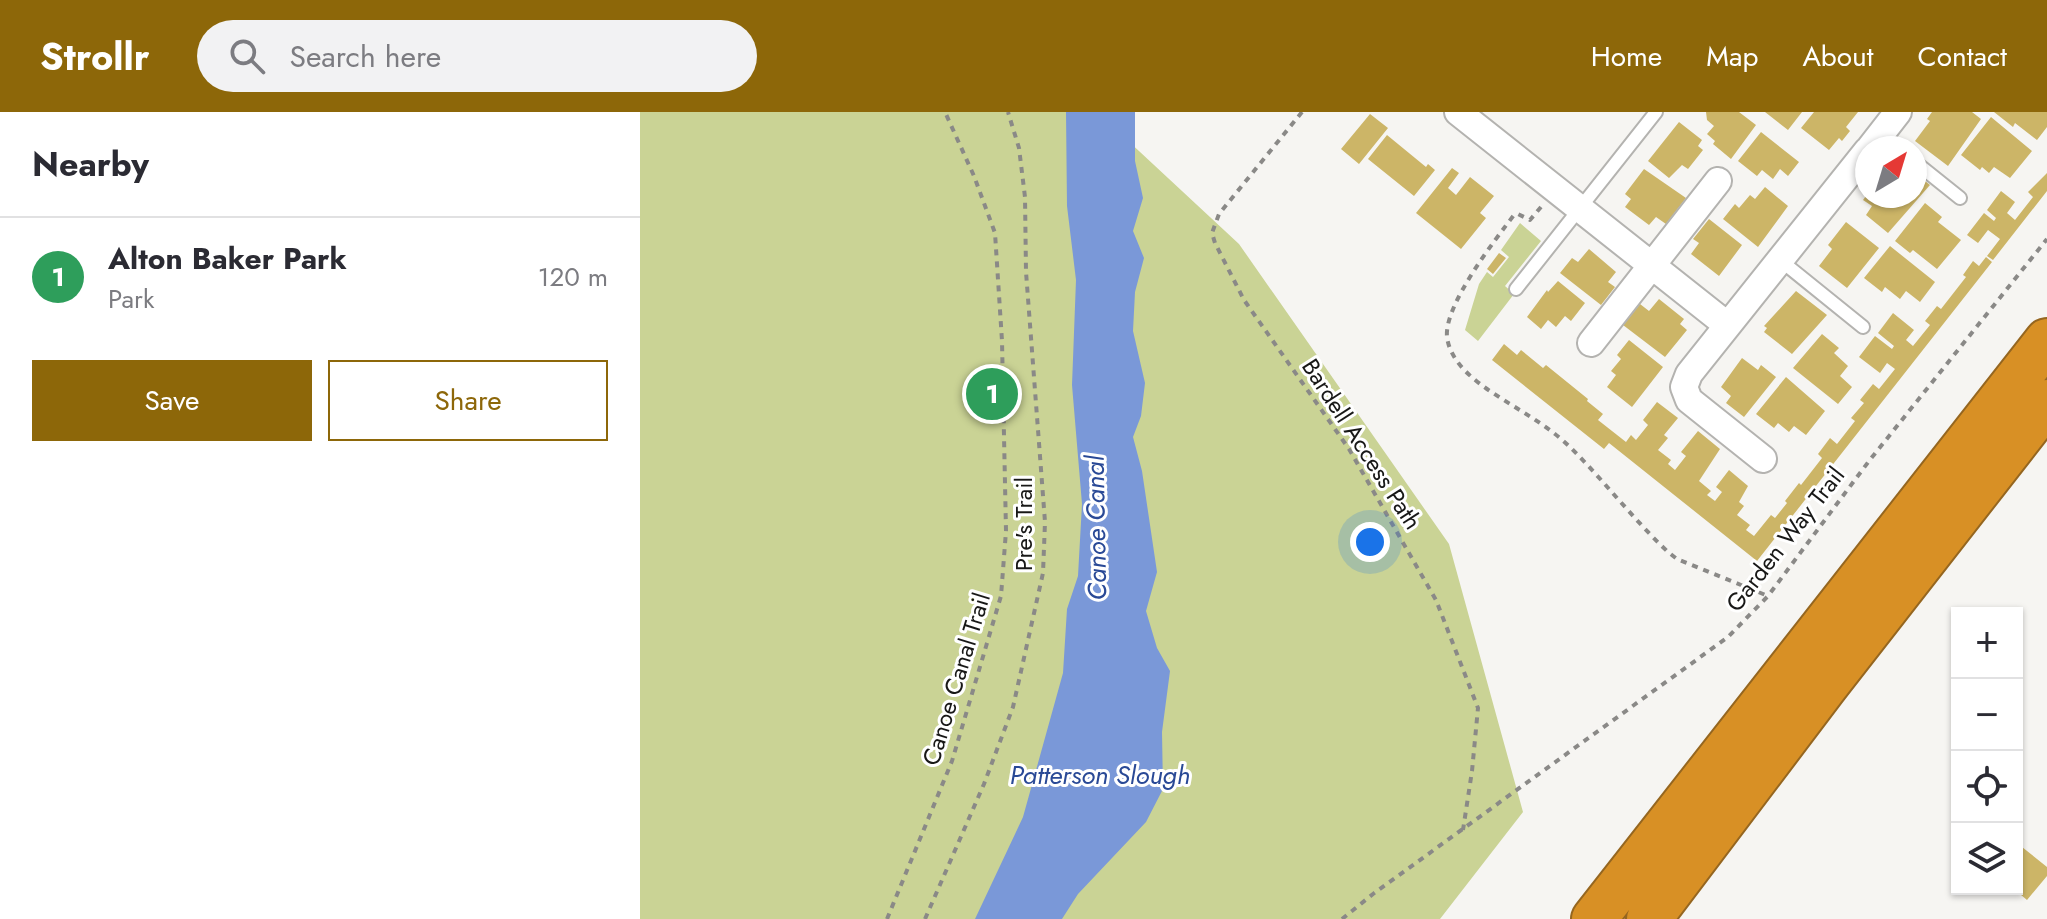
<!DOCTYPE html>
<meta charset="utf-8">
<style>
:root{--surface:#fff;--page:#f2f2f3;--text:#2b2b33;--muted:#7c7c81;--line:#e1e1e2;--accent:#8d6709}
body{margin:0;font-family:Jost,sans-serif;background:var(--page);color:var(--text)}
.controls{position:absolute;right:24px;bottom:24px;display:grid;overflow:hidden;border-radius:0px;box-shadow:0 2px 6px #0004}
.controls button{width:72px;height:72px;display:grid;place-items:center;padding:0;border:0;border-bottom:2px solid var(--line);background:var(--surface);color:var(--text);font:40px sans-serif}
.compass{position:absolute;left:1215px;top:24px;width:72px;height:72px;border-radius:50%;background:var(--surface);box-shadow:0 2px 6px #0004;rotate:38deg}
.you{position:absolute;left:730px;top:430px;width:28px;height:28px;margin:-20px;border:6px solid #fff;border-radius:50%;background:#1a73e8;box-shadow:0 0 0 12px #1a73e833}
.badge{display:grid;place-items:center;width:52px;height:52px;border-radius:50%;background:var(--accent);color:#fff;font-size:26px;font-weight:700}
.pin{position:absolute;translate:-50% -50%;border:4px solid #fff;box-shadow:0 2px 8px #0006}
.list{margin:0;padding:0;list-style:none}
h2{display:flex;justify-content:space-between;align-items:center;height:104px;margin:0;padding:0 32px;font-size:34px}
h2 small{font-size:26px;font-weight:400;color:var(--muted)}
.list li{display:grid;grid-template-columns:52px 1fr auto;gap:24px;align-items:center;box-sizing:border-box;height:120px;padding:0 32px;border-top:2px solid var(--line)}
.list b{display:block;font-size:30px;white-space:nowrap}
.list p{margin:0;font-size:26px;white-space:nowrap;color:var(--muted)}
.list em{font-size:26px;font-style:normal;color:var(--muted)}
.actions{display:flex;gap:16px;padding:24px 32px}
.actions a{flex:1;padding:18px 0;border:2px solid var(--accent);border-radius:0px;text-align:center;font-size:28px;color:var(--accent)}
.actions .main{background:var(--accent);color:#fff}
.icon{flex:none;width:44px;height:44px;fill:none;stroke:currentColor;stroke-width:2;stroke-linecap:round;stroke-linejoin:round}
.map{position:relative;flex:none;width:1407px;height:807px;overflow:hidden}
header{display:flex;align-items:center;gap:48px;box-sizing:border-box;height:112px;padding:0 40px;background:var(--accent);color:#fff}
header strong{font-size:38px}
nav{display:flex;gap:44px;margin-inline-start:auto;font-size:28px}
.search{width:560px;height:72px;background:var(--page);display:flex;align-items:center;gap:20px;box-sizing:border-box;padding:0 28px;border-radius:44px;color:var(--muted);font-size:30px}
main{display:flex}
aside{flex:1;background:var(--surface)}
.map>svg:first-child{display:block}
.green{fill:#cad395}
.water{fill:#7a98d8}
.building{fill:#ccb567}
.lines{fill:none;stroke-linecap:round;stroke-linejoin:round}
.lane-casing{stroke:#b4b3b0;stroke-width:16}
.street-casing{stroke:#b4b3b0;stroke-width:30}
.highway-casing{stroke:#956620;stroke-width:48}
.path{stroke:#8a8987;stroke-width:4;stroke-dasharray:6 6;stroke-linecap:butt}
.lane{stroke:#fff;stroke-width:12}
.street{stroke:#fff;stroke-width:26}
.highway{stroke:#d89025;stroke-width:44}
.labels{text-anchor:middle;dominant-baseline:central;stroke-width:6;stroke-linejoin:round;paint-order:stroke}
.street-label{font-size:24px;fill:#181817;stroke:#fff}
.water-label{font-size:26px;font-style:italic;fill:#294996;stroke:#fff}
</style>
<header>
<strong>Strollr</strong>
<div class="search"><svg class="icon" aria-label="search" viewBox="0 0 24 24"><circle cx="10" cy="10" r="6"/><path d="M15 15l6 6"/></svg>Search here</div>
<nav><a>Home</a><a>Map</a><a>About</a><a>Contact</a></nav>
</header>
<main>
<aside>
<h2>Nearby<small></small></h2>
<ul class="list">
<li><span class="badge" style="background:#2e9e5b">1</span><div><b>Alton Baker Park</b><p>Park</p></div><em>120 m</em></li>
</ul>
<div class="actions"><a class="main">Save</a><a>Share</a></div>
</aside>
<div class="map">
<svg width="1407" height="807" viewBox="0 0 1407 807">
<rect width="100%" height="100%" fill="#f6f5f2"/>
<!-- green -->
<path class="green" d="M0 0H457L599 132 809 432 883 700 800 807H0Z
M880 111 901 129 865 174 874 182 838 229 825 218 839 172 847 160 853 165 869 145 861 138Z"/>
<!-- water -->
<path class="water" d="M426 0H495V49L503 86 493 119 504 146 495 180 493 219 505 271 501 304 493 325 502 359 517 460 506 499 517 536 530 559 522 620 523 677 506 710 438 782 422 807H335L383 705 423 561 427 497 438 464 442 392 432 273 436 168 427 94Z"/>
<!-- building -->
<path class="building" d="M1066 0H1099L1116 13 1091 47 1073 32 1075 29 1067 22 1074 14 1067 8Z
M1125 0H1162L1148 18Z
M1174 0H1218L1206 15 1210 19 1202 29 1199 26 1189 38 1161 16Z
M1292 0H1332L1341 7 1308 54 1275 29 1290 9 1287 7Z
M1354 0H1407V15L1397 28 1375 11 1373 15Z
M730 2 748 16 719 52 701 37Z
M1351 5 1392 39 1370 66 1354 55 1349 61 1342 55 1340 58 1321 43Z
M1039 10 1062 28 1058 34 1063 38 1048 57 1042 53 1029 66 1008 49Z
M1121 20 1159 50 1148 64 1140 57 1133 67 1122 58 1117 64 1098 49Z
M747 23 786 55 788 52 795 58 774 84 728 47Z
M812 56 819 61 808 76 816 83 830 65 854 84 840 101 846 106 821 137 776 101Z
M1004 57 1046 86 1026 112 1016 105 1009 113 985 95 991 87 985 82Z
M1275 61 1290 73 1248 121 1226 103 1232 94 1223 88 1226 84H1275Z
M1407 61V79L1353 148 1347 144 1360 127 1348 118 1338 131 1327 123 1344 101 1354 109 1356 106 1347 98 1361 79 1375 90 1367 101 1375 108 1393 85 1388 80Z
M1125 75 1148 94 1118 135 1083 107 1095 92 1099 96 1110 83 1115 87Z
M1285 91 1302 105 1298 110 1321 128 1297 157 1273 138 1270 141 1255 129Z
M1069 107 1102 133 1079 164 1051 142 1059 131 1053 127Z
M1206 110 1239 136 1207 176 1179 154 1192 137 1188 133Z
M1250 134 1295 170 1280 190 1266 179 1260 187 1245 175 1242 180 1224 166Z
M949 137 976 160 968 170 975 175 961 193 920 161 932 146 938 150Z
M859 141 866 146 853 162 847 157Z
M1346 145 1352 150 1117 449 969 331 964 337 852 248 864 232 877 243 881 238 903 256 906 253 948 287 947 289 963 302 958 308 986 330 991 323 996 328 1008 313 1003 308 1017 290 1038 306 1024 323 1028 326 1018 338 1031 348 1028 352 1035 358 1046 344 1041 340 1058 319 1080 337 1059 369 1071 379 1067 383 1075 389 1082 380 1076 375 1089 358 1108 374 1099 390 1104 394 1097 403 1110 413 1106 418 1114 424 1131 403 1135 406 1147 391 1145 389 1159 371 1161 373 1182 346 1178 342 1190 326 1197 332 1215 309 1211 306 1224 291 1220 288 1233 272 1239 277 1255 257 1247 251 1240 261 1219 245 1235 224 1252 237 1254 234 1238 221 1253 201 1274 218 1266 228 1273 234 1290 213 1285 209 1297 194 1301 197 1326 165 1323 163 1333 149 1339 154Z
M918 169 945 191 931 209 925 204 916 215 908 208 901 217 887 205 907 178 908 180Z
M1156 179 1187 203 1152 242 1124 220 1127 216 1124 214Z
M1019 187 1044 207 1040 212 1047 218 1025 245 983 213 1000 192 1009 199Z
M1182 222 1199 236 1194 241 1208 254 1200 264 1212 275 1198 292 1153 256Z
M989 228 1023 255 992 295 967 275 976 263 971 259 981 247 977 243Z
M1102 246 1118 258 1121 253 1136 265 1104 305 1086 291 1091 284 1081 275Z
M1146 265 1185 299 1166 323 1154 314 1149 320 1138 311 1134 316 1116 302Z
M1382 735 1407 755V764L1387 788 1374 777H1377V741Z"/>
<g class="lines">
<!-- lane casing -->
<g class="lane-casing">
<path id="lane" d="M1241 22 1258 36
M1275 50 1320 86
M1140 148 1223 215
M876 177 1016 0"/>
</g>
<!-- street casing -->
<g class="street-casing">
<path id="street" d="M818 0 1087 213
M1230 36 1258 0
M951 231 1078 69
M1123 347 1049 288 1044 275 1049 262 1227 39"/>
</g>
<!-- highway casing -->
<g class="highway-casing">
<path id="highway" d="M954 807 1407 229
M1009 807 1186 573 1407 290"/>
</g>
<!-- path -->
<path class="path" d="M662 0 579 102 572 121 575 131 604 188 709 337 796 488 838 596 832 659 823 718
M901 95 890 108 878 102 874 103C855 128 804 193 807 225 810 248 830 265 847 277 876 297 907 312 932 337 965 370 994 408 1028 440L1037 447 1128 484
M247 807 312 649 361 484 366 419 362 229 355 121 334 64 305 0
M285 807 344 672 373 595 403 461 405 410 386 160 385 85 379 36 368 0
M702 807 733 782 1088 525 1128 484 1229 349 1407 127"/>
<!-- lane -->
<use href="#lane" class="lane"/>
<!-- street -->
<use href="#street" class="street"/>
<!-- highway -->
<use href="#highway" class="highway"/>
</g>
<g class="labels">
<!-- street labels -->
<g class="street-label">
<text transform="translate(722 332) rotate(57)">Bardell Access Path</text>
<text transform="translate(383 412) rotate(-90)">Pre's Trail</text>
<text transform="translate(1145 427) rotate(-52)">Garden Way Trail</text>
<text transform="translate(316 567) rotate(-73)">Canoe Canal Trail</text>
</g>
<!-- water labels -->
<g class="water-label">
<text transform="translate(456 416) rotate(-91)">Canoe Canal</text>
<text x="460" y="663">Patterson Slough</text>
</g>
</g>
</svg>
<div class="controls">
<button>+</button>
<button>−</button>
<button><svg class="icon" aria-label="locate" viewBox="0 0 24 24"><circle cx="12" cy="12" r="6"/><path d="M12 2v4M12 18v4M2 12h4M18 12h4"/></svg></button>
<button><svg class="icon" aria-label="layers" viewBox="0 0 24 24"><path d="M12 4l9 5-9 5-9-5zM3 14l9 5 9-5"/></svg></button>
</div>
<svg class="compass" viewBox="-18 -18 36 36"><path d="M0-13l5 13h-10z" fill="#e53935"/><path d="M0 13l5-13h-10z" fill="#7c7c81"/></svg>
<div class="you"></div>
<div class="pin badge" style="left:352px;top:282px;background:#2e9e5b">1</div>
</div>
</main>
